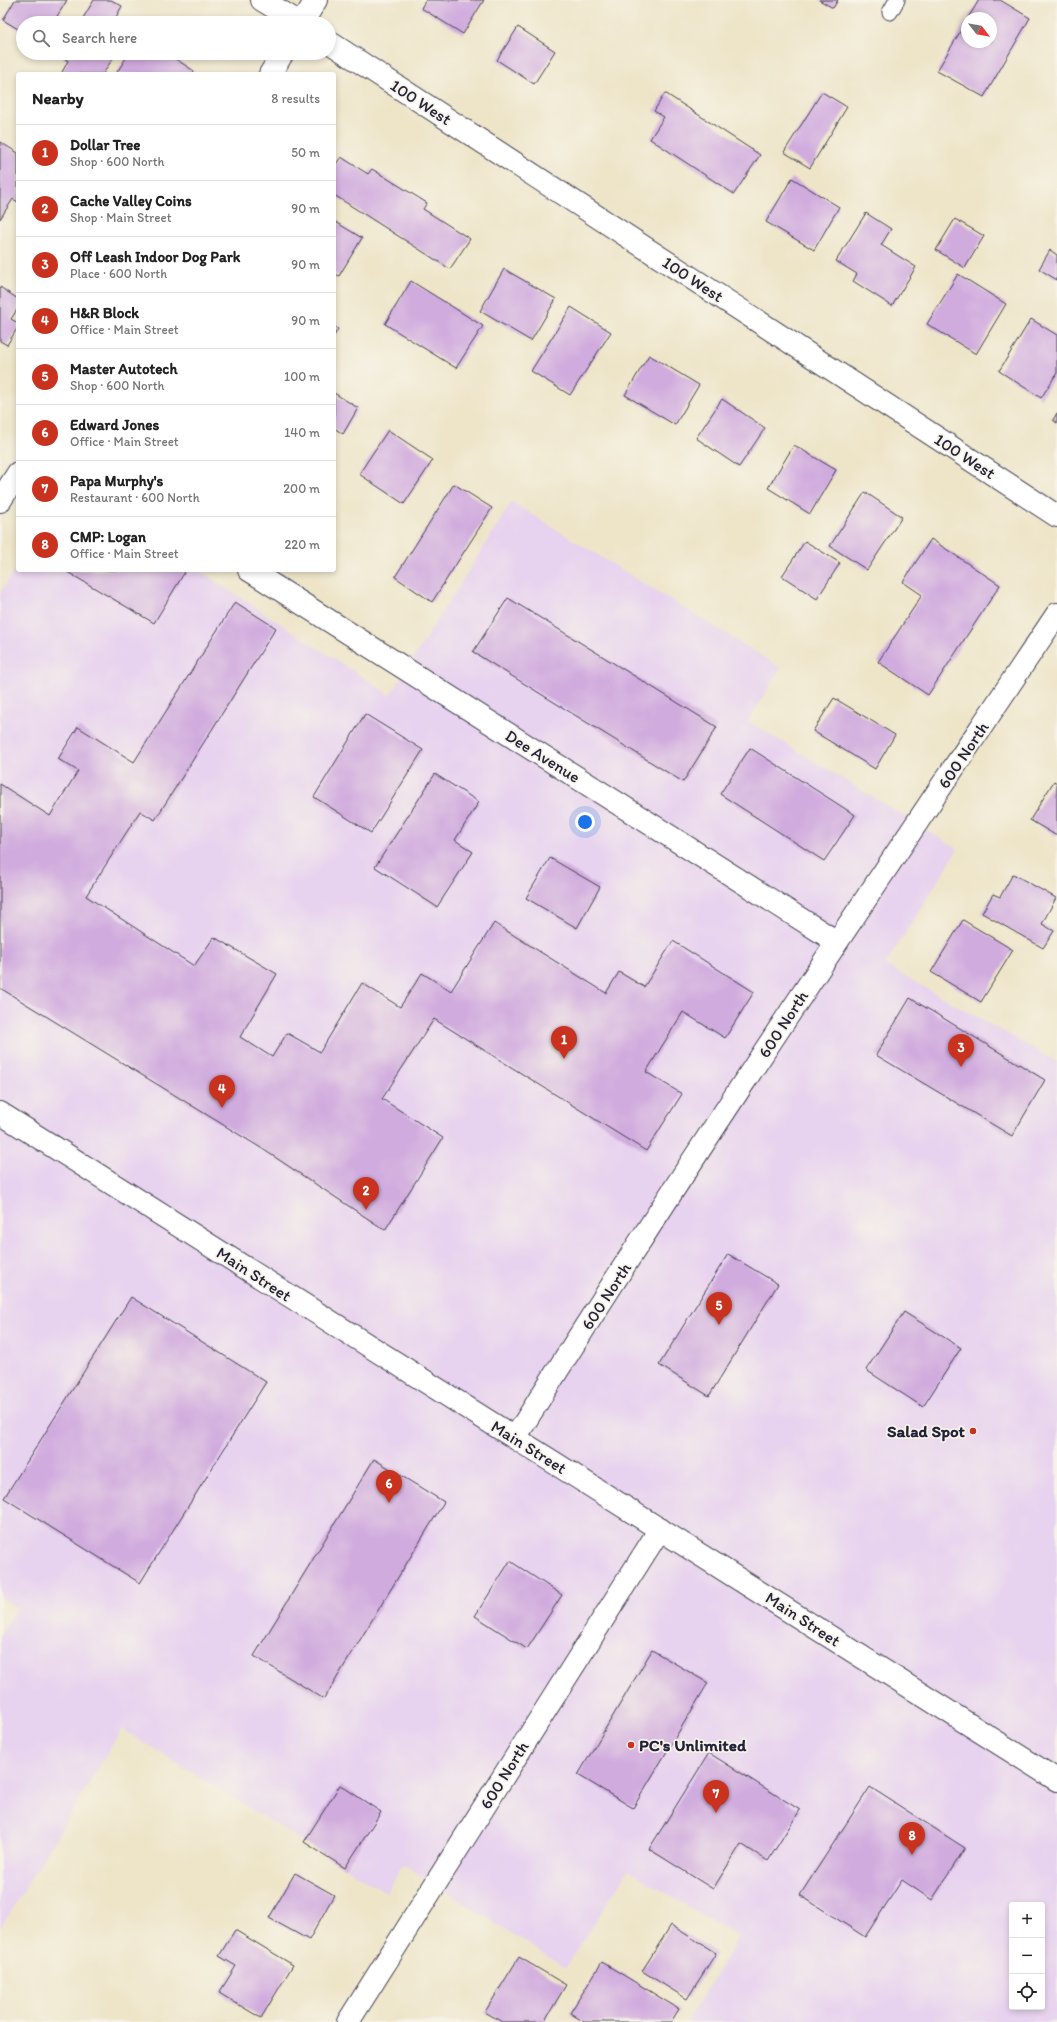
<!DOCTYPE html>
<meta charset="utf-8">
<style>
:root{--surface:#fff;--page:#f2f2f2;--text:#222;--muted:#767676;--line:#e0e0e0;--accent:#c8321e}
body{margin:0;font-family:Itim,sans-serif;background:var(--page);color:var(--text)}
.controls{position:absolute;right:12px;bottom:12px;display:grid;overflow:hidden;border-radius:4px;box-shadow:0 2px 6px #0003}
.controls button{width:36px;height:36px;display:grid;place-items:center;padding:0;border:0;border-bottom:1px solid var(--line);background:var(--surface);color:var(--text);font:20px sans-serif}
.compass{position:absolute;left:961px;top:12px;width:36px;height:36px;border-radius:50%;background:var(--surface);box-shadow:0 2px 6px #0003;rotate:121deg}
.you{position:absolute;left:585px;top:822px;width:14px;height:14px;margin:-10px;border:3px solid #fff;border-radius:50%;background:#1a73e8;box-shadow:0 0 0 6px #1a73e833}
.badge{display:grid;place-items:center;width:26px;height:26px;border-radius:50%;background:var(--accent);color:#fff;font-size:13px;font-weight:700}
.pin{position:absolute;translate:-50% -33px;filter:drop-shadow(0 1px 2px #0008)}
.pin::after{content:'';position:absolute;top:21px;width:14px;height:12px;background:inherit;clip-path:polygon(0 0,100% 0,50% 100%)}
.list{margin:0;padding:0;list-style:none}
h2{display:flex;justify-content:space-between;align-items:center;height:52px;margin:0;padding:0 16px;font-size:17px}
h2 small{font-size:13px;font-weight:400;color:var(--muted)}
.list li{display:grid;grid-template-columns:26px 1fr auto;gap:12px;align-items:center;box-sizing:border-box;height:56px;padding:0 16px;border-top:1px solid var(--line)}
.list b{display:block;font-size:15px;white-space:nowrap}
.list p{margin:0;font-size:13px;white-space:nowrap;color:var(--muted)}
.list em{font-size:13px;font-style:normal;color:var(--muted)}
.icon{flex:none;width:22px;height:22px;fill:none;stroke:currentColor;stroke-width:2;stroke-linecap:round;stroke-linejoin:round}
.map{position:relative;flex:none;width:1057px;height:2022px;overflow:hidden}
.search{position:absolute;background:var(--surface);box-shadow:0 2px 6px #0003;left:16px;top:16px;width:320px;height:44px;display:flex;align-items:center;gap:10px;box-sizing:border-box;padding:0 14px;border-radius:22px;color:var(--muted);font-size:15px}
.panel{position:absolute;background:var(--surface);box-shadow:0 2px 6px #0003;left:16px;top:72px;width:320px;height:500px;border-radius:4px}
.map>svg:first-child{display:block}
.built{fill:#e7d2ef;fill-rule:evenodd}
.building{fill:#d0abde}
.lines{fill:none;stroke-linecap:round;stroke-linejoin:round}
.service-casing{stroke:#413f50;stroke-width:17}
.minor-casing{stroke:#413f50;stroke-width:24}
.tertiary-casing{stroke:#413f50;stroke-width:24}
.primary-casing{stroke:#413f50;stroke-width:24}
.service{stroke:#fff;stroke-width:15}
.minor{stroke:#fff;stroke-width:22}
.tertiary{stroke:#fff;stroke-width:22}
.primary{stroke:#fff;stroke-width:22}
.poi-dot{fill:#c8321e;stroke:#f7f3e8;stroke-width:1.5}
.labels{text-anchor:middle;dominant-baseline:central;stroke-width:3.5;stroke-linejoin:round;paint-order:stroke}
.street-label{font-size:17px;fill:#22223b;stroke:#f7f3e8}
.poi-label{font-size:17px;font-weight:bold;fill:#22223b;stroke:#f7f3e8;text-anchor:end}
</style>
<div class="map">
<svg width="1057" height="2022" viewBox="0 0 1057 2022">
<rect width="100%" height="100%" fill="#f7f3e8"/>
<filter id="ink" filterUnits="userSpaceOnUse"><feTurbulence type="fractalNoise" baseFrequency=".025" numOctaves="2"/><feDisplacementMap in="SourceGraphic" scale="8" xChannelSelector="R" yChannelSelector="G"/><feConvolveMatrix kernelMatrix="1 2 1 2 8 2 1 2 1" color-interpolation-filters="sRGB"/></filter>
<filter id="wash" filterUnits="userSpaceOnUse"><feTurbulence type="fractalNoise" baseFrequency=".012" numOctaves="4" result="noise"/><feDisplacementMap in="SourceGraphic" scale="16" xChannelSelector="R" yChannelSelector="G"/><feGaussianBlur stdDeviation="0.9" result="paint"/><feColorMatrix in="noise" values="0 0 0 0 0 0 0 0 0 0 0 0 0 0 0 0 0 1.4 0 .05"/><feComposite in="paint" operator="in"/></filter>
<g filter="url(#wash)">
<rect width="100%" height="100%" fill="#eee5c9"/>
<!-- built -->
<path class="built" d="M512 502 781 668 748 721 958 849 885 965 1057 1062V2022H686L739 1937 628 1870 566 1968 403 1864 387 1893 122 1729 0 1929V1636L17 1608 0 1597V593L18 565V570H198L390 695ZM1012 1905H1042V2007H1012Z"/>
<g id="blocks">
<!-- building -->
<path class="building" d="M15 0H67L53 23H40L37 21 36 23H23V32L3 20Z
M94 0H111L122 6 115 19 122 23H80Z
M426 0H484L463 34 421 8Z
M819 0H838L833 8Z
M979 0H1000L1030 18 984 97 937 71 967 20V42H991V18H968Z
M518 27 555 51 534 84 497 60Z
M63 53H116L103 74H61L68 61 61 56Z
M129 53H177L174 58 194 71 192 74H116Z
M822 92 847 107 810 168 784 152Z
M665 93 760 155 734 194 650 139 664 117 654 111Z
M0 142 18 153V202L13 199 0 219Z
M341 157 368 174 372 169 427 203 423 209 470 239 450 269 334 195V167Z
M792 178 839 207 814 250 766 222Z
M866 213 891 229 881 245 916 267 892 306 853 281 857 274 836 261Z
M955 219 984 236 965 268 936 250Z
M334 221 362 238 339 276 334 273Z
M1050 250 1057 255V280L1039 269Z
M504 269 556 299 531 341 480 311Z
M958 274 1006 304 976 354 927 324Z
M411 281 483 326 456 368 385 324Z
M0 287 18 299V308L11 319 18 323V327L7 345 0 341Z
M571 307 611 332 570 395 531 371Z
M1031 319 1057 335V373L1041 398 999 371Z
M334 326 338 329 334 336Z
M649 355 699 385 675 425 625 395Z
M334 393 358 408 343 434 334 428Z
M722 399 765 428 739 467 696 438Z
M1057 413V423L1053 420Z
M388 430 433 460 404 504 359 474Z
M794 445 836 470 810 514 768 488Z
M454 484 492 508 432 602 395 577Z
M865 492 902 517 867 570 830 546Z
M931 539 1000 585 928 695 878 662 922 595 903 582Z
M805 541 840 563 817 599 782 576Z
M64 570H186L154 623Z
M508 598 717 727 683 782 473 652Z
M235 602 276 628 155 820 140 811 86 896 194 966 214 937 277 974 240 1037 272 1057 287 1033 320 1052 362 983 400 1007 422 973 451 991 494 923 606 993 619 972 644 987 673 941 754 992 725 1038 683 1012 646 1072 682 1094 646 1151 434 1019 382 1099 443 1138 385 1230 261 1148 0 988V784L50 816 78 771 58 759 78 727 134 762Z
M834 698 895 735 875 769 813 731Z
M365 714 423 750 371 833 314 797Z
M750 748 855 815 824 861 720 794Z
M435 774 479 802 455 840 473 852 437 907 375 867Z
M1054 781 1057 783V836L1030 820Z
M550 858 600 887 577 928 526 898Z
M1013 874 1056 898 1042 924 1054 931 1043 948 982 913 993 894 1000 897Z
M963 920 1013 950 981 1002 931 972Z
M910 998 1045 1080 1012 1136 876 1055Z
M728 1254 778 1284 709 1396 659 1365Z
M131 1297 266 1382 140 1583 4 1498Z
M904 1312 961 1348 923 1407 866 1370Z
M374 1459 444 1502 324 1699 254 1656Z
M510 1561 562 1595 527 1649 475 1616Z
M652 1650 708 1683 633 1808 578 1775Z
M709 1753 800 1810 768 1861 741 1844 713 1889 649 1849Z
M340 1785 381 1812 345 1868 304 1842Z
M870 1787 965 1848 932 1900 902 1880 865 1937 800 1895Z
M295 1873 334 1895 309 1940 269 1918Z
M671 1925 716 1953 687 1999 642 1971Z
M235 1930 293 1965 261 2018 219 1993 236 1966 219 1956Z
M519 1957 566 1985 544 2022H502L485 2012Z
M602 1962 679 2009 671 2022H584L570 2013Z"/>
</g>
</g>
<g filter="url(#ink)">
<use href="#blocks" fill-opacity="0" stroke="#413f50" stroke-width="1"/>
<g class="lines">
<!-- service casing -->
<g class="service-casing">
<path id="service" d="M890 12 897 0"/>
</g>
<!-- minor casing -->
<g class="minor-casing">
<path id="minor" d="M302 23 316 0
M270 74 283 53
M0 501 18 473
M249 570 837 942
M515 1438C689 1159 874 887 1057 614
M348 2022 660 1529"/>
</g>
<!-- tertiary casing -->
<g class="tertiary-casing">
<path id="tertiary" d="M262 0 300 23
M329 42 1057 516"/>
</g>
<!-- primary casing -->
<g class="primary-casing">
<path id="primary" d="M0 1113 1057 1780"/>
</g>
<!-- service -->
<use href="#service" class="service"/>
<!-- minor -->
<use href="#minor" class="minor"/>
<!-- tertiary -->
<use href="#tertiary" class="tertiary"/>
<!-- primary -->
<use href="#primary" class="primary"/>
</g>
</g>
<!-- markers -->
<g class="poi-dot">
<circle cx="973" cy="1431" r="4"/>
<circle cx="631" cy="1745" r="4"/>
</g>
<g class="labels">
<!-- street labels -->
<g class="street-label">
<text transform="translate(421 102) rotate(33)">100 West</text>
<text transform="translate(693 279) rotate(33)">100 West</text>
<text transform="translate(965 456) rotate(33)">100 West</text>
<text transform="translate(963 755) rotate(-56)">600 North</text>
<text transform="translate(543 756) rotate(32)">Dee Avenue</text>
<text transform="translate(783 1024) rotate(-57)">600 North</text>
<text transform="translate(254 1274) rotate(33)">Main Street</text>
<text transform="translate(606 1296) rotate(-57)">600 North</text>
<text transform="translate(529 1447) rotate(32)">Main Street</text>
<text transform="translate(803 1619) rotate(33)">Main Street</text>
<text transform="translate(504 1775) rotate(-58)">600 North</text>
</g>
<!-- poi labels -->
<g class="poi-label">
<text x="965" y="1431">Salad Spot</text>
<text x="639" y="1745" text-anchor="start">PC's Unlimited</text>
</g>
</g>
</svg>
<div class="controls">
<button>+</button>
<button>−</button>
<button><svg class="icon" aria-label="locate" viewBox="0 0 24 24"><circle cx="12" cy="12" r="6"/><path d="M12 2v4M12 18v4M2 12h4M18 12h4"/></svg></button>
</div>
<svg class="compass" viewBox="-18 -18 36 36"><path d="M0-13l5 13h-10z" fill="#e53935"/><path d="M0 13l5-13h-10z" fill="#767676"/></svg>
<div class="you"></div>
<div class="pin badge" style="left:564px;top:1059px">1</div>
<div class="pin badge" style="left:366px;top:1210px">2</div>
<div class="pin badge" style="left:961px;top:1067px">3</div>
<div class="pin badge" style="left:222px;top:1108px">4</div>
<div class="pin badge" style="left:719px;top:1325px">5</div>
<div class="pin badge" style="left:389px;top:1503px">6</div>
<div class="pin badge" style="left:716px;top:1813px">7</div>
<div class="pin badge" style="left:912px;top:1855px">8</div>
<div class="search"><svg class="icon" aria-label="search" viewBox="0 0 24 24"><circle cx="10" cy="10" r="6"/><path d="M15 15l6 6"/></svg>Search here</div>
<section class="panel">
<h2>Nearby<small>8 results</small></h2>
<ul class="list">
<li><span class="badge">1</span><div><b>Dollar Tree</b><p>Shop · 600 North</p></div><em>50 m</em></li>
<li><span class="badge">2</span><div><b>Cache Valley Coins</b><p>Shop · Main Street</p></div><em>90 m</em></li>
<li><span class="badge">3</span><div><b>Off Leash Indoor Dog Park</b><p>Place · 600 North</p></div><em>90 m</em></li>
<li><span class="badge">4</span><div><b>H&amp;R Block</b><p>Office · Main Street</p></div><em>90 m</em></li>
<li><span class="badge">5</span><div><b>Master Autotech</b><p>Shop · 600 North</p></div><em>100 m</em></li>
<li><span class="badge">6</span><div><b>Edward Jones</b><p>Office · Main Street</p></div><em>140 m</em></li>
<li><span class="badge">7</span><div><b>Papa Murphy's</b><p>Restaurant · 600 North</p></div><em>200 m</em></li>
<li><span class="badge">8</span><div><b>CMP: Logan</b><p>Office · Main Street</p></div><em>220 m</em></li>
</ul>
</section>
</div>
